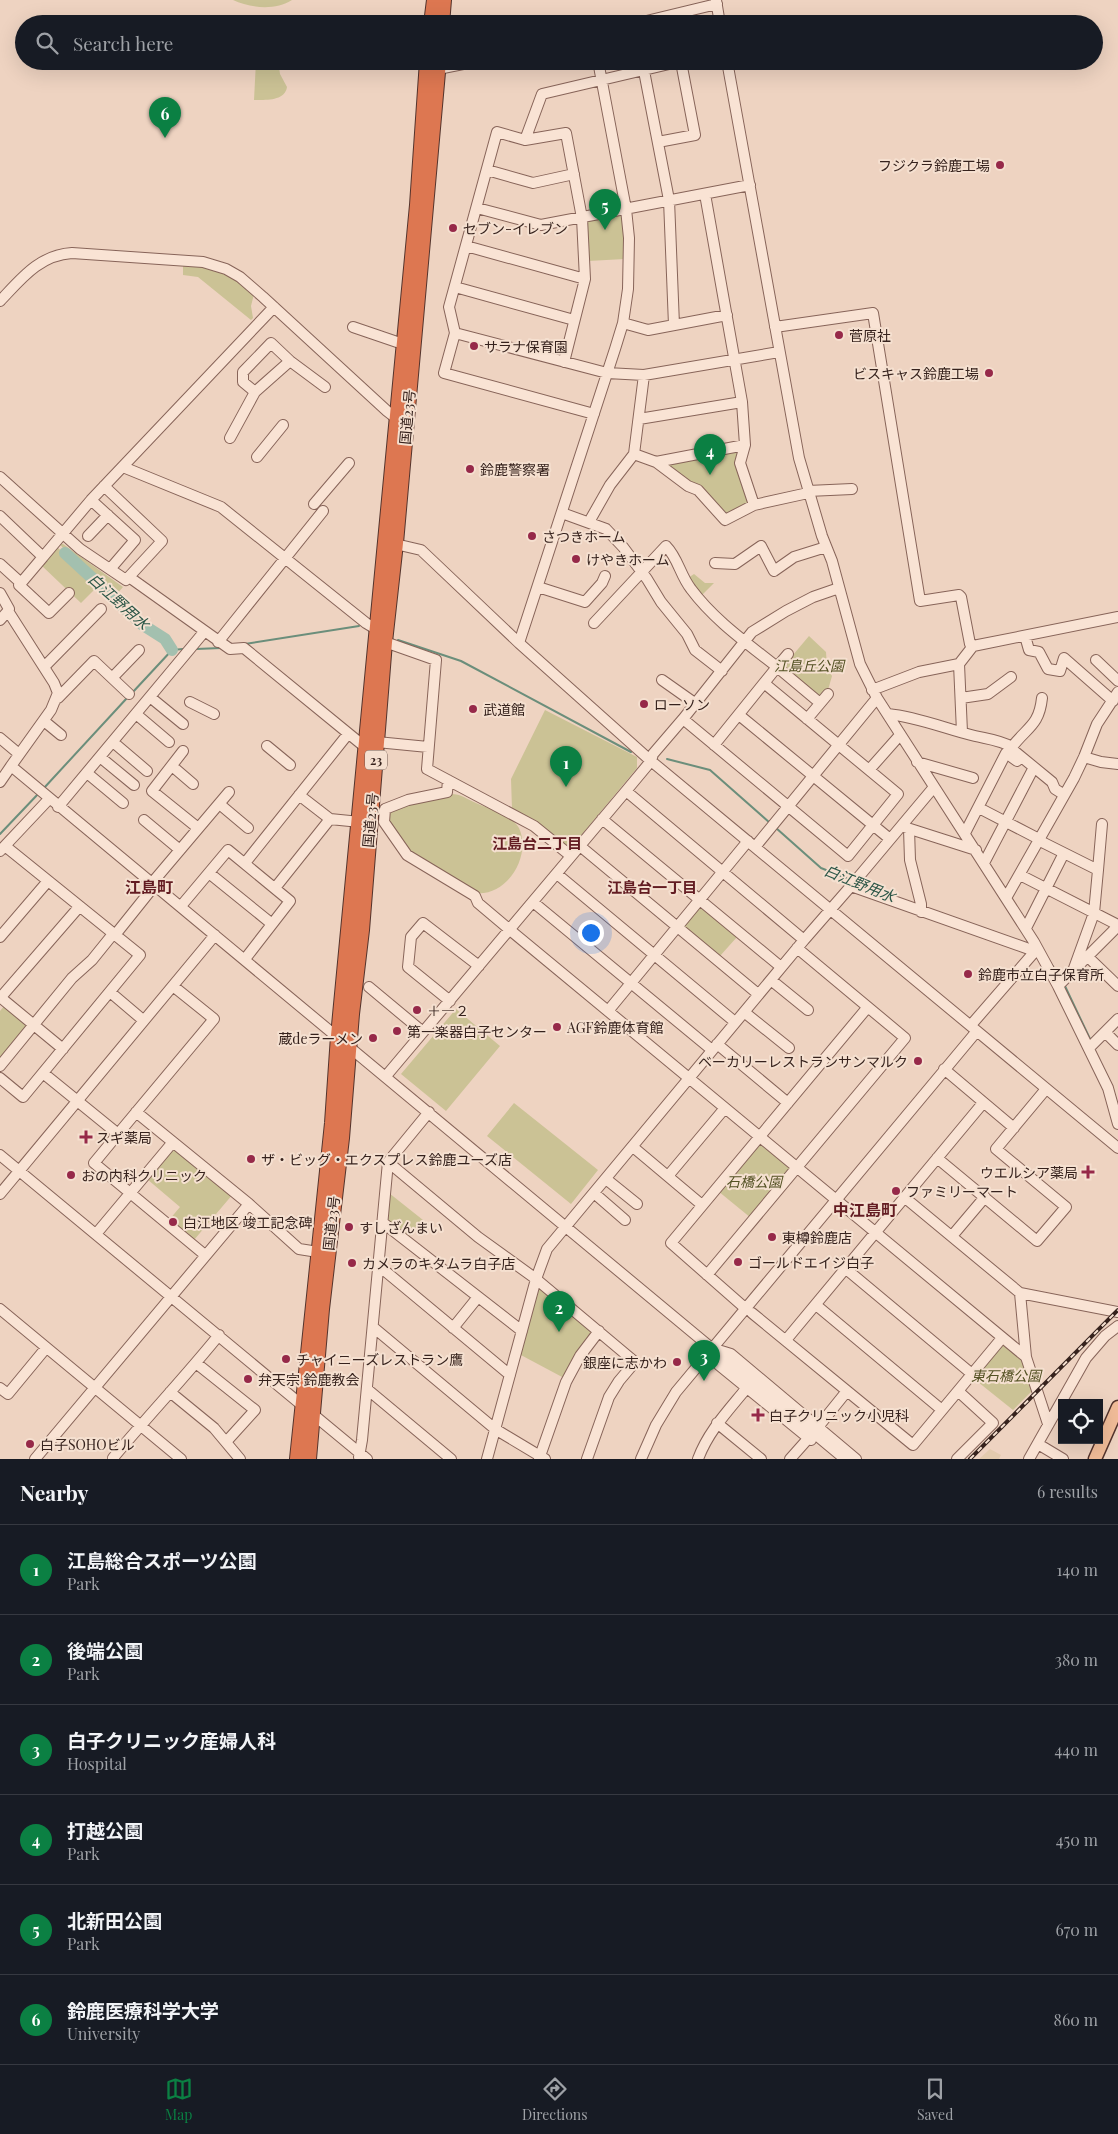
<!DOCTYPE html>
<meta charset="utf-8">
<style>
:root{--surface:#171b24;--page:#242831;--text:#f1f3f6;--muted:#9ea1a6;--line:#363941;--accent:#0b8043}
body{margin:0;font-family:"Playfair Display","Noto Sans JP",serif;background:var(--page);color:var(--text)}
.controls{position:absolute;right:15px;bottom:15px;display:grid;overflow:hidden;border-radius:0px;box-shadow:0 5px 20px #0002}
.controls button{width:45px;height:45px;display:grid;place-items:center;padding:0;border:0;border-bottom:1px solid var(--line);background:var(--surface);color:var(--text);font:25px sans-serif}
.you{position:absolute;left:590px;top:932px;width:18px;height:18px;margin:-12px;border:4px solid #fff;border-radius:50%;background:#1a73e8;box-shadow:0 0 0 8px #1a73e833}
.badge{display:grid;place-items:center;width:32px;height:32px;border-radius:50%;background:var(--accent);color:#fff;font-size:16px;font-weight:700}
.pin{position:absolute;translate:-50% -41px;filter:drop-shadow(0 1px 2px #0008)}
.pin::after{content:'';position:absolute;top:26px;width:18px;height:15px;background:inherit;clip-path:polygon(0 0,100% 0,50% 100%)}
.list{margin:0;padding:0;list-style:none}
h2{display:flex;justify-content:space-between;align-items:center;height:65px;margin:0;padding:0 20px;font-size:21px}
h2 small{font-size:16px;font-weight:400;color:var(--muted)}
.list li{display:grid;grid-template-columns:32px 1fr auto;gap:15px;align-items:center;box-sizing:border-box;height:90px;padding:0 20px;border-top:1px solid var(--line)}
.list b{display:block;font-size:19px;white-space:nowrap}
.list p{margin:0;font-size:16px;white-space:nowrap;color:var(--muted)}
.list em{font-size:16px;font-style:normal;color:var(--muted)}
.icon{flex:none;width:28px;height:28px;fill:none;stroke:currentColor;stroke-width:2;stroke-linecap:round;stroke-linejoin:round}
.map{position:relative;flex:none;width:1118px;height:1459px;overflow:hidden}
.search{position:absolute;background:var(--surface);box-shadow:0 5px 20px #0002;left:15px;right:15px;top:15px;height:55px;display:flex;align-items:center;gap:12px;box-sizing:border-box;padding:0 18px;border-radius:28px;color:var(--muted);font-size:19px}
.sheet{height:605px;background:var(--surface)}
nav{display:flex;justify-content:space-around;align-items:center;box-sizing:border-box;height:70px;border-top:1px solid var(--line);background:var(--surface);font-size:14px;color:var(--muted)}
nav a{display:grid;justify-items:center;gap:2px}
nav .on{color:var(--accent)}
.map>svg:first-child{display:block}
.farmland{fill:#e3cbae}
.green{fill:#cbc295}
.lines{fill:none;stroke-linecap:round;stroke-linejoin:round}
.stream{stroke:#6b8e7b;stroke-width:2}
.river{stroke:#a3c0af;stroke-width:12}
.minor-casing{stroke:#876459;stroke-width:12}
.major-casing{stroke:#54342d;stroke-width:15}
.highway-casing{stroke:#54342d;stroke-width:16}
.minor{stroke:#f9e3d4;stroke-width:10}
.major{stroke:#f1bc98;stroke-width:12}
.highway{stroke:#dd7751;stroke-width:14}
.rail-casing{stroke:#36221d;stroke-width:4}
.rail{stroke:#f5e0d0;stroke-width:2;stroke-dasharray:5.5;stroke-linecap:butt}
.poi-dot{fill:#962949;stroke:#f5e0d0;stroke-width:2}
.labels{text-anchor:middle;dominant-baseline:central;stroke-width:4;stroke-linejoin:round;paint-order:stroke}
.shield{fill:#f5e0d0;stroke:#6f5b53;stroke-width:1}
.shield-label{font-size:12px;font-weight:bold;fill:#36221d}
.poi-label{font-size:14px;fill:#36221d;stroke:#f5e0d0;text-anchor:start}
.street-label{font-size:14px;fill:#36221d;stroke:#f5e0d0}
.park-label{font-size:14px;font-style:italic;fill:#535123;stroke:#f5e0d0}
.water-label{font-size:15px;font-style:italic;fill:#2c5647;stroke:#f5e0d0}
.neighbourhood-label{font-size:15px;font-weight:bold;fill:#631c22;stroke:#f5e0d0}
.quarter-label{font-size:16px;font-weight:bold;fill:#631c22;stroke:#f5e0d0}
</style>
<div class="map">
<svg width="1118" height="1459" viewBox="0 0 1118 1459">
<rect width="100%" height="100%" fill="#eed3c1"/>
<!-- farmland -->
<path class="farmland" d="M990 1449 1001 1455 999 1459H979Z"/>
<!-- green -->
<path class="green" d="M233 0H292C275 11 250 8 233 0Z
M256 61H278L280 74 287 87C285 101 266 100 254 100Z
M620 214 622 215 625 259 588 261 585 222 588 220Z
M183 264C216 267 229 273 254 294L251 306 253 318 251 320 198 277 183 275Z
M738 449 749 504 728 514 669 468V462Z
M59 544H63L123 587 115 596Z
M56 546 98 586 81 603 41 565Z
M694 574 705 583H714L701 596 688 578Z
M809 636 826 652 827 667 832 676 828 690 820 699 782 668Z
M545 710 637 757V768L569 850 512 809 511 779Z
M451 794C461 794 467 799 476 803 487 808 513 816 519 828 532 856 507 897 475 893L409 854 387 821 393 807Z
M699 907H704L737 937 720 956 685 931V925Z
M5 1005 27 1024V1027L0 1061V1011Z
M456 1009 500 1046 446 1111 401 1074Z
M514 1103 598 1170 571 1204 487 1136Z
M759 1143H763L792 1167 751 1218 718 1191Z
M175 1147 233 1194 194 1240 169 1220 180 1207 147 1179Z
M389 1193 423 1220 407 1239 386 1221Z
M541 1287 593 1330V1335L564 1378 519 1354 537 1288Z
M1001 1344H1004L1026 1362 1034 1389 1013 1410 978 1382 977 1372Z"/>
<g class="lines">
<!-- stream -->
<path class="stream" d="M398 640 461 661 631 752
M245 644 359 626
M196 649 221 648
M132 693 172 650 183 649
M667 759 710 770 770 823
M44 788 127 698
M776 828 821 868 851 880
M0 834 39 793
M1052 965 1060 978
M1064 984 1091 1041"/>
<!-- river -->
<path class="river" d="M65 553 143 625 165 639 172 650"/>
<!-- minor casing -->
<g class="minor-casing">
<path id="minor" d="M716 0 720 24
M634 24 717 4
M727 61 799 458 822 536 832 561 860 664 877 698 1034 942 1058 986 1108 1088 1118 1124
M433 70 478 61
M644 71 669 200 674 325
M525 140 542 94 682 61
M658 142 695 135 681 62
M487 170 533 183 574 174
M705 194 742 402 745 445 740 463 754 505
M477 208 541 225 750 185
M466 246 585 279
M455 287 574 320
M0 301C21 279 39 255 72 253L203 262 226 269 240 277 263 297 387 411 396 418H401
M623 323 648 330 727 315
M353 327 397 342
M775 327 873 313 920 601 959 595 961 597 970 644 973 646
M455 333 607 373 644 375 779 352
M564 362 585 279 582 218 566 133 525 140 497 132 449 307 455 333 444 373 594 414
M255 392 243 382V372L271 343 290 361 325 387
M639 419 742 402
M230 438 255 392 290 361
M634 454 656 462 688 486 698 490 725 520 754 505 808 493
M257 457 283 425
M656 462 745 445
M123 467 221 507 366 623 376 629
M0 477 80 549 126 580 162 541 104 486
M808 491 852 489
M91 500 135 540 111 568
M314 504 349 463
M562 513 606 529 623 547 647 579 661 602 687 634 695 650 722 671
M0 516 43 557 21 583 0 564
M589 522 610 485 634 454 644 375
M88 536 108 515
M391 543 421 550 519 643 651 761 1118 1148
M43 557 91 500 274 307
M715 563 735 564 761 546 774 571 794 557 826 547
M129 577 230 649 244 648 365 747
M19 585 49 613 69 593
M538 587 585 602 602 583 605 576
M0 593 9 609 8 611 54 683 58 693 51 710 11 766 845 1459
M0 620 8 611
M594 623 666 546C678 558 680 575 691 589 714 620 747 643 777 667L764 683 898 794 848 856 683 719
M1025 636 1029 650 1039 652 1048 669 1060 671 1064 658 1113 701
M218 642 323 511
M385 642 436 660 427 769 534 826 571 856
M519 643 615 349 623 323 628 289 629 238 626 209 598 61
M788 654 777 667 820 703
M1096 660 1118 681
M959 664 962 732
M44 667 101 609
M112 678 139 650
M662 680 696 704
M872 690 919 672 959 664 973 646 1118 617
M150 697 183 724
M58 698 94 661 129 694
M961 698 988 694 1011 677
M190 702 214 714
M136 714 169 742
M888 714C918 717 946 729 975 736 988 739 1000 740 1012 747L1013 750 1052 782 1055 789 1063 794
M739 715 890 839
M807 719 828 694
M44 721 61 735
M0 738 19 754
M113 742 147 771
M377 742 428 747
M714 745 764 683
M267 746 290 765
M1012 747C1027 727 1039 726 1042 698
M183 751 152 791 198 828
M100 757 134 785
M1084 757 1101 762 1118 764
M917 762 973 778
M172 766 193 784
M869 770 900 735
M87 773 123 803
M448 780 447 792 408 800 385 809 384 822 407 855 475 896 478 903 510 930 1026 1357 1020 1293
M0 782 11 766
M626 791 804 940
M299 795 330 819 360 822
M220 803 223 807 248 828
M58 807 204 632
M979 808 1039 839
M602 819 781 967
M144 820 180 850
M904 827 976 850
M909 829 910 860 921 904V912
M965 833 1006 753 1017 761
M1038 840 1098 870 1094 913 1073 971
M580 846 758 994
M755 847 877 698
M0 851 49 799
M245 863 348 734
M984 863 1032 771
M1098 870 1102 824
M209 873 272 924
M557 874 735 1022
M1020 875 1118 925
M152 883 229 792
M851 886 934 787
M275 888 330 819
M1006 898 1074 778 1084 757 1097 724 1118 692
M533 902 712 1050
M181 906 228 850 290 901 245 959
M1026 928 1064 853
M115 935 155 885
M0 937 48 881
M1088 957 1118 986
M771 980 808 1010
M1058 986 1118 926
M369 987 423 1032
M110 992 143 1020
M0 997 63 1049
M1 997 79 907
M450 1001 408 967 411 937 423 923 479 966
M608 1011 748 841
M744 1012 789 1048
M971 1025 1037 949
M1105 1032 1118 1045
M717 1044 788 1103
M1089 1048 1118 1019
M0 1066 72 978 92 960 113 934
M944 1069 1014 1128
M43 1073 118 1134 214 1019 173 986
M386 1076 626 791 651 761 653 754 683 719 752 632 786 611 813 597 839 588
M0 1078 23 1097 140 955 5 846
M136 1112 249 1204 299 1249 318 1252
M118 1134 94 1163 205 1255
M633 1147 702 1205
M0 1155 367 1459
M937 1158 1037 1241 1066 1207 996 1149 1046 1089
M388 1162 478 1237 536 1279 635 1362 619 1381 609 1397 587 1459
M668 1176 725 1108
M606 1179 637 1204
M594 1193 625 1220
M0 1194 215 935
M904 1197 1020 1293 1118 1312
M382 1222 522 1331
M96 1234 173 1142
M952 1236 985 1197
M379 1266 510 1375
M846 1269 972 1374
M707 1275 905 1038 797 948
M816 1305 942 1410
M745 1308 671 1243 867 1008
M0 1309 181 1459
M752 1313 913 1445 1002 1338
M373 1327 495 1429 545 1459
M453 1328 478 1297
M786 1340 983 1103
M718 1350 731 1354 856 1459
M714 1351 719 1365 811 1440
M1026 1357 1048 1424
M196 1363 255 1410 226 1442
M0 1388 8 1394 46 1348
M367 1389 451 1459
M170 1392 214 1428 240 1459
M717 1423 761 1459
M818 1427 847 1391
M1038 1444 1063 1459
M359 1457 362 1440 388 1162 429 1112
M35 1459 249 1204
M114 1459 113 1458C148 1416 185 1377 219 1335
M487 1459 536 1279 547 1249 804 940 851 886 1029 949H1037
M539 1459 566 1382 580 1356 599 1331
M641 1459 656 1425 676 1392 977 1031
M698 1459C708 1432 727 1412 745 1390
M790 1459 806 1441
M957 1459 993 1423 958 1391
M1029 1459 1086 1358 1105 1336 1118 1326"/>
</g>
<!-- major casing -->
<g class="major-casing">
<path id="major" d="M1095 1459 1118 1407"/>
</g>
<!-- highway casing -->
<g class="highway-casing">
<path id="highway" d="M431 24 434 0
M442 24 444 0
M297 1459 332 1123 338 1036 417 205 427 61
M309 1459 322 1309 342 1138 352 1014 362 930 385 642 396 543 439 61"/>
</g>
<!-- minor -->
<use href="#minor" class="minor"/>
<!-- major -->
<use href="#major" class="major"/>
<!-- highway -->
<use href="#highway" class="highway"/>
<!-- rail casing -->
<g class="rail-casing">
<path id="rail" d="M970 1459 1118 1310"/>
</g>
<!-- rail -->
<use href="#rail" class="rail"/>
</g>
<!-- markers -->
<g class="poi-dot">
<circle cx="1000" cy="165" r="5"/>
<circle cx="453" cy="228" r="5"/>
<circle cx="839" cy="335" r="5"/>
<circle cx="474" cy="346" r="5"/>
<circle cx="989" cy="373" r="5"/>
<circle cx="470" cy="469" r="5"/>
<circle cx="532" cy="536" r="5"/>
<circle cx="576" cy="559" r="5"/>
<circle cx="644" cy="704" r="5"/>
<circle cx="473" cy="709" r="5"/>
<circle cx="968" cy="974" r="5"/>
<circle cx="417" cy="1010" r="5"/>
<circle cx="557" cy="1027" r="5"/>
<circle cx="397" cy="1031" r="5"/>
<circle cx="373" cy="1038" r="5"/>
<circle cx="918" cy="1061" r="5"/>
<path d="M83.5 1129.5h5v5h5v5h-5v5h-5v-5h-5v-5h5z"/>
<circle cx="251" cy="1159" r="5"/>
<path d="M1085.5 1164.5h5v5h5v5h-5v5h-5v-5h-5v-5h5z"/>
<circle cx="71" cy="1175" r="5"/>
<circle cx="896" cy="1191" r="5"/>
<circle cx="173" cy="1222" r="5"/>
<circle cx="349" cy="1227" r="5"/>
<circle cx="772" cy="1237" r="5"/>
<circle cx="738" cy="1262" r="5"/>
<circle cx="352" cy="1263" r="5"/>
<circle cx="286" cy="1359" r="5"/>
<circle cx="677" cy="1362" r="5"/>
<circle cx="248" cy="1379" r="5"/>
<path d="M755.5 1407.5h5v5h5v5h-5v5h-5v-5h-5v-5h5z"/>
<circle cx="30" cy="1444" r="5"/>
</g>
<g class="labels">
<!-- shield labels -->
<rect class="shield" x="365" y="750.5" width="22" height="19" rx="4"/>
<g class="shield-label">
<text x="376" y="760">23</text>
</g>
<!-- poi labels -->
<g class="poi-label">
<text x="990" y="165" text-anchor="end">フジクラ鈴鹿工場</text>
<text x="463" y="228">セブン-イレブン</text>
<text x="849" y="335">菅原社</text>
<text x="484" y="346">サラナ保育園</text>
<text x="979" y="373" text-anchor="end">ビスキャス鈴鹿工場</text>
<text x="480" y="469">鈴鹿警察署</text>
<text x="542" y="536">さつきホーム</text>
<text x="586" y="559">けやきホーム</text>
<text x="654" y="704">ローソン</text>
<text x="483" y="709">武道館</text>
<text x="978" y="974">鈴鹿市立白子保育所</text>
<text x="427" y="1010">＋―２</text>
<text x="567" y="1027">AGF鈴鹿体育館</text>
<text x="407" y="1031">第一楽器白子センター</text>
<text x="363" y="1038" text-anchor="end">蔵deラーメン</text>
<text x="908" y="1061" text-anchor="end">ベーカリーレストランサンマルク</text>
<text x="96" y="1137">スギ薬局</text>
<text x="261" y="1159">ザ・ビッグ・エクスプレス鈴鹿ユーズ店</text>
<text x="1078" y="1172" text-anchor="end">ウエルシア薬局</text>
<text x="81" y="1175">おの内科クリニック</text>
<text x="906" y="1191">ファミリーマート</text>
<text x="183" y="1222">白江地区 竣工記念碑</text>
<text x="359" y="1227">すしざんまい</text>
<text x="782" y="1237">東樽鈴鹿店</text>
<text x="748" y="1262">ゴールドエイジ白子</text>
<text x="362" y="1263">カメラのキタムラ白子店</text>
<text x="296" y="1359">チャイニーズレストラン鷹</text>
<text x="667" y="1362" text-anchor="end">銀座に志かわ</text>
<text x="258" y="1379">弁天宗 鈴鹿教会</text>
<text x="769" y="1415">白子クリニック小児科</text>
<text x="40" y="1444">白子SOHOビル</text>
</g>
<!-- street labels -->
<g class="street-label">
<text transform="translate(407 417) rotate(-85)">国道23号</text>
<text transform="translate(370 820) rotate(-85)">国道23号</text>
<text transform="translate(331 1223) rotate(-84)">国道23号</text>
</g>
<!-- park labels -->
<g class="park-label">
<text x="809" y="665">江島丘公園</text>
<text x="754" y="1181">石橋公園</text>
<text x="1006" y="1375">東石橋公園</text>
</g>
<!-- water labels -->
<g class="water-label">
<text transform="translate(119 601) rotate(42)">白江野用水</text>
<text transform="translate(860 883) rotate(22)">白江野用水</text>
</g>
<!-- neighbourhood labels -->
<g class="neighbourhood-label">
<text x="537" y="843">江島台二丁目</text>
<text x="652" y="887">江島台一丁目</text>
</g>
<!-- quarter labels -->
<g class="quarter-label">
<text x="149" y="886">江島町</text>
<text x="865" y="1209">中江島町</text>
</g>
</g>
</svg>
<div class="controls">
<button><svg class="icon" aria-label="locate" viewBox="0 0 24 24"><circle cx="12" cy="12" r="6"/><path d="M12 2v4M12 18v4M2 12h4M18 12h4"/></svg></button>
</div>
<div class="you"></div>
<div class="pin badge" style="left:566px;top:787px">1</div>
<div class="pin badge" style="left:559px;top:1332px">2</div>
<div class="pin badge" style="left:704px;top:1381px">3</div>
<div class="pin badge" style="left:710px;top:475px">4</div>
<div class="pin badge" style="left:605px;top:230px">5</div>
<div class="pin badge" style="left:165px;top:138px">6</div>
<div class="search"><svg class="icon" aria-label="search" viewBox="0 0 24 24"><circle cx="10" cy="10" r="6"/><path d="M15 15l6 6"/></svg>Search here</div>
</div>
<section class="sheet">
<h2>Nearby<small>6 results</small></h2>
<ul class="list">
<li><span class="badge">1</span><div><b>江島総合スポーツ公園</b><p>Park</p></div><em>140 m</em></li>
<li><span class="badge">2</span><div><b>後端公園</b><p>Park</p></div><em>380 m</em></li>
<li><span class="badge">3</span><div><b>白子クリニック産婦人科</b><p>Hospital</p></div><em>440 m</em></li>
<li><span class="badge">4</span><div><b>打越公園</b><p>Park</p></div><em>450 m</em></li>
<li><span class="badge">5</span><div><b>北新田公園</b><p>Park</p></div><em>670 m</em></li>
<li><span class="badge">6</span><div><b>鈴鹿医療科学大学</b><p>University</p></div><em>860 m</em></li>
</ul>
</section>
<nav>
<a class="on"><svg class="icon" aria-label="map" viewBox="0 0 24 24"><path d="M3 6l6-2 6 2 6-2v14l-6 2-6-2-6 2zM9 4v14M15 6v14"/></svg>Map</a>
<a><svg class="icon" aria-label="directions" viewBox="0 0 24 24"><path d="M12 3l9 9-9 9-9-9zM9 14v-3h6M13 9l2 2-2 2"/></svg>Directions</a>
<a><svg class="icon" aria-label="saved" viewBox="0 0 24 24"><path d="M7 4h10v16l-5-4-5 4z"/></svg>Saved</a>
</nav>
